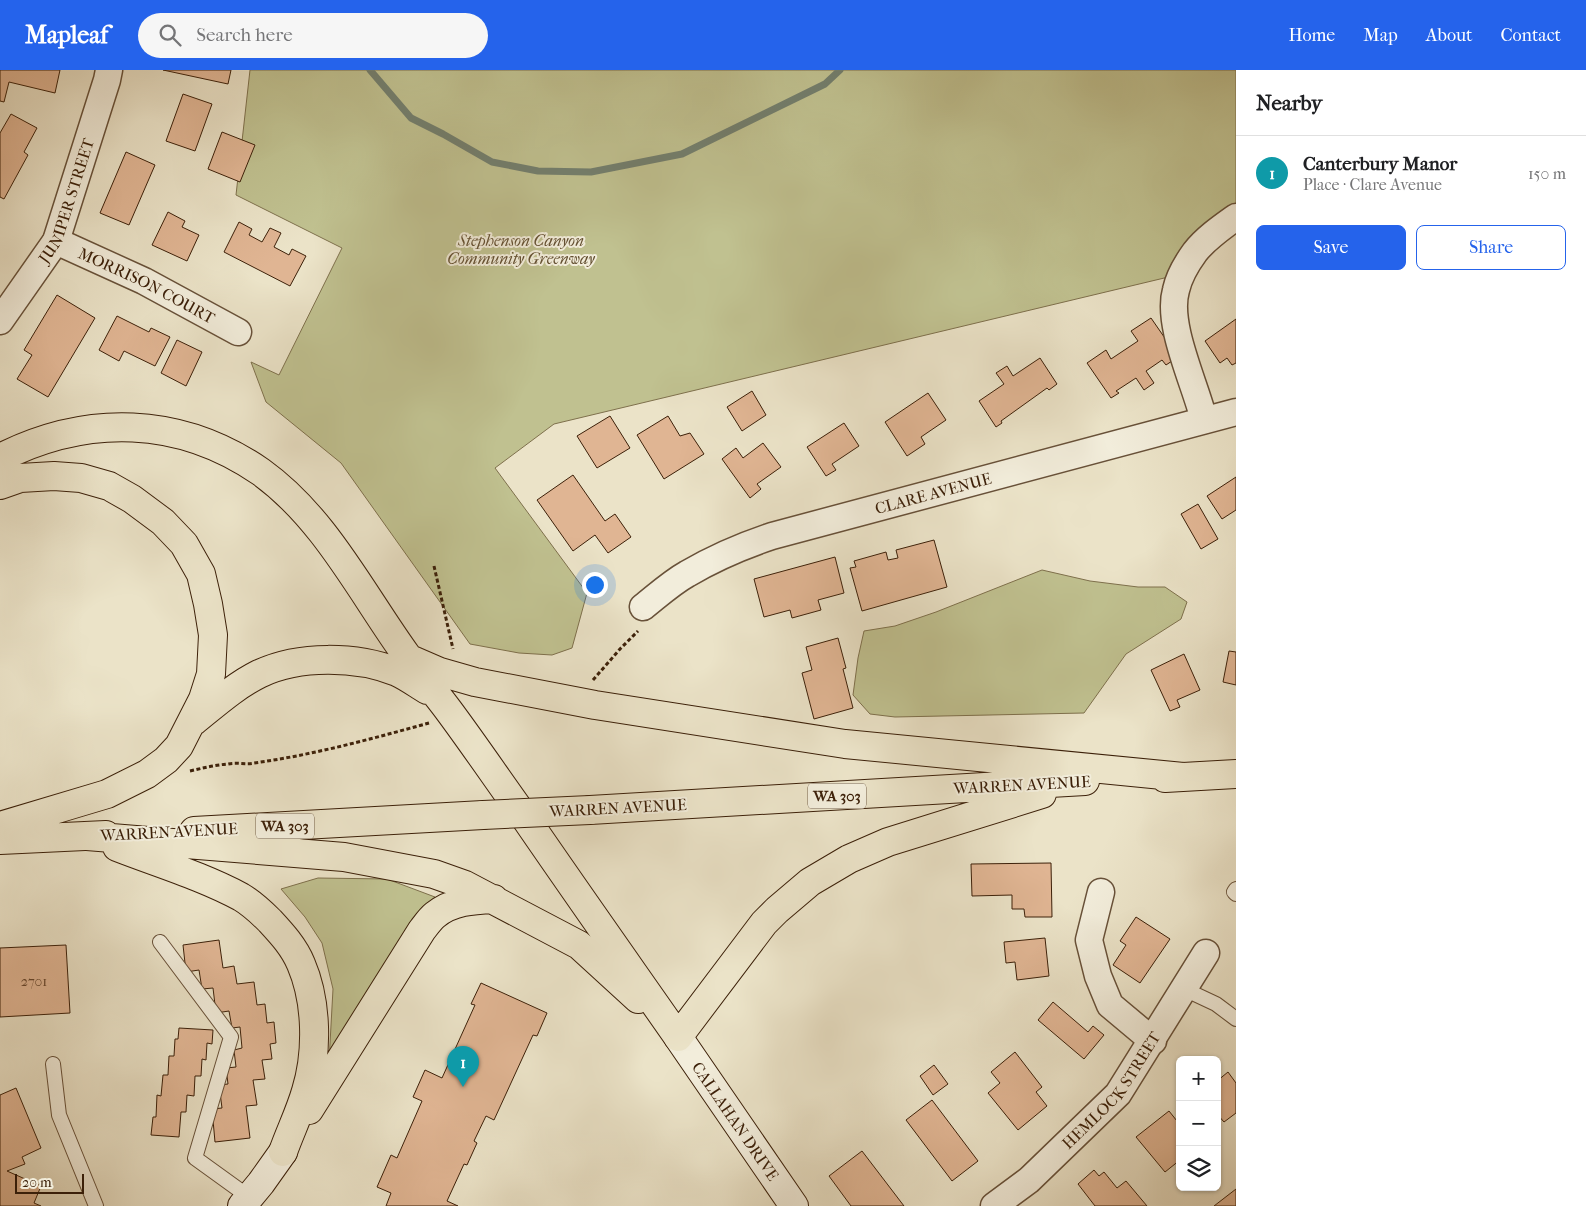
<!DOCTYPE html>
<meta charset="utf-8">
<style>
:root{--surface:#fff;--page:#f6f6f6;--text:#202124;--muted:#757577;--line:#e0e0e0;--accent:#2563eb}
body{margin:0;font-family:"IM FELL French Canon",serif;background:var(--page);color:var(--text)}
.controls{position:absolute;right:15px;bottom:15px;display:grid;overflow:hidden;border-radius:8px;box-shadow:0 1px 4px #0004}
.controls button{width:45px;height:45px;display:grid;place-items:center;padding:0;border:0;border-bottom:1px solid var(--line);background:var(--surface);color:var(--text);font:25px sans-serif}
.scale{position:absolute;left:15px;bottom:12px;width:69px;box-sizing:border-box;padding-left:5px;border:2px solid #3c2009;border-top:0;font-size:14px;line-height:18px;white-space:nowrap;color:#3c2009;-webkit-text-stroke:4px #f2eddb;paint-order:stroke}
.you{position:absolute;left:594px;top:514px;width:18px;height:18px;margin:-12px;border:4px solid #fff;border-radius:50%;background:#1a73e8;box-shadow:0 0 0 8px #1a73e833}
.badge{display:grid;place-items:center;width:32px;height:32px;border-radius:50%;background:var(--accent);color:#fff;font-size:16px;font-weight:700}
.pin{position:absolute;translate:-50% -41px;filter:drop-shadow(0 1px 2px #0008)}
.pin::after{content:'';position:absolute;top:26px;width:18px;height:15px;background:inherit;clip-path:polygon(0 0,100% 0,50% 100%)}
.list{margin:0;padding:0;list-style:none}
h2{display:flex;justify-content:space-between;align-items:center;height:65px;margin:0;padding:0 20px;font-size:21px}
h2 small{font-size:16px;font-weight:400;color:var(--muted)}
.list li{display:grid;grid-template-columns:32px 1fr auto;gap:15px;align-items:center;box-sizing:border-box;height:75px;padding:0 20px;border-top:1px solid var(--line)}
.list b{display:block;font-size:19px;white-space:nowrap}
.list p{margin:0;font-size:16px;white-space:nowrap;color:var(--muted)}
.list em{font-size:16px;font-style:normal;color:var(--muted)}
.actions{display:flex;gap:10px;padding:15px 20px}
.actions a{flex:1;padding:11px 0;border:1px solid var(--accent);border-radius:8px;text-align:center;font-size:18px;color:var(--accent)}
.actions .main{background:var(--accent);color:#fff}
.icon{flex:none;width:28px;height:28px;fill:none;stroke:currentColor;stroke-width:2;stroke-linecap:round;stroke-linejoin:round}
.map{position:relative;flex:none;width:1236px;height:1136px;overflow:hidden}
header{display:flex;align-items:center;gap:30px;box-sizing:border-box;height:70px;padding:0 25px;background:var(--accent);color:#fff}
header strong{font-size:24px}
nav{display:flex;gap:28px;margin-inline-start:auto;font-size:18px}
.search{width:350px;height:45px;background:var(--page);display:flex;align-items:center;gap:12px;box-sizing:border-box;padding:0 18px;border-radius:28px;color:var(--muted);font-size:19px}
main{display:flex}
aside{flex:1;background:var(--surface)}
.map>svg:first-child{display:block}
.green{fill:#c0c190;stroke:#7e704c}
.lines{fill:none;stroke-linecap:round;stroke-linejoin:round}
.stream{stroke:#737f6e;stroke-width:7}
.building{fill:#e0b593;stroke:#3c2009}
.lane-casing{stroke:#685139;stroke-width:16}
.street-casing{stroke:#685139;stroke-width:29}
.secondary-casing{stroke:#3c2009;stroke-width:30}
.primary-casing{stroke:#3c2009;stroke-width:30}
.path{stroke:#3c2009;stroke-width:3;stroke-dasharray:4 2.5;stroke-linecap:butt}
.lane{stroke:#f2eddb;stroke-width:14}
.street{stroke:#f2eddb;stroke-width:26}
.secondary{stroke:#f2eddb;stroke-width:28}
.primary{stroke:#ebe3c8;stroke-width:28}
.primary-bridge-casing{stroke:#3c2009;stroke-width:30;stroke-linecap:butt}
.primary-bridge{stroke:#ebe3c8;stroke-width:28}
.labels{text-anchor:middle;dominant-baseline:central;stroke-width:4;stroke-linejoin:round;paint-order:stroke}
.number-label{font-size:14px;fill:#65452c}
.shield{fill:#f2eddb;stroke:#735e48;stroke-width:1}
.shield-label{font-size:15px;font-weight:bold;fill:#3c2009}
.street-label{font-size:16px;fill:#3c2009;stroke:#f2eddb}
.park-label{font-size:16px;font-style:italic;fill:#645032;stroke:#f2eddb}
</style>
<header>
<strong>Mapleaf</strong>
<div class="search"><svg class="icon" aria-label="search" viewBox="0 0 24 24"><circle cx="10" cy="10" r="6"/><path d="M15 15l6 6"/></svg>Search here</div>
<nav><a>Home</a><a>Map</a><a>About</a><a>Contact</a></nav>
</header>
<main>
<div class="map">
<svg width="1236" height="1136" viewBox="0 0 1236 1136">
<rect width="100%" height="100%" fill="#ebe3c8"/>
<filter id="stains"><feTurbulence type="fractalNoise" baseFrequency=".004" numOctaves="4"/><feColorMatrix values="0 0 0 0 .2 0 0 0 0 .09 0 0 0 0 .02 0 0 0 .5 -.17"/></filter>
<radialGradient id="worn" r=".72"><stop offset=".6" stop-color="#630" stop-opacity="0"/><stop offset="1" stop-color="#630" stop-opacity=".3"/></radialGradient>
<!-- green -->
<path class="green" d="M250 0H1236V147L1181 204 554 354 495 398 587 523 572 578 552 585 519 583 470 574 341 393 266 332 251 292 279 305 342 178 236 125Z
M1042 500 1090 511 1138 517H1165L1187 532 1181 549 1126 584 1084 643 895 647 870 644 853 625 858 588 864 561 895 556 936 542Z
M318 808 387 809 435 827 421 839 393 883 329 992 333 919 322 873 305 847 281 819Z"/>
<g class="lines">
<!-- stream -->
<path class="stream" d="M370 0 411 48 443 64 492 92 538 101 591 102 682 84 825 14 840 0"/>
</g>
<!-- building -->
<path class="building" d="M0 0H60L55 23 9 12 4 32 0 31Z
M163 0H231L228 14Z
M183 24 212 34 195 81 166 71Z
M11 44 37 58 24 82 28 85 4 129 0 127V63Z
M222 62 255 75 240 112 208 99Z
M126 82 155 95 129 155 100 143Z
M168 142 185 151 182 157 199 165 187 191 152 175Z
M239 152 252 159 249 165 262 172 270 158 281 163 274 177 289 185 292 179 306 186 290 216 224 182Z
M57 225 95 248 48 327 17 309 32 285 24 280Z
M117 246 149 262 151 258 170 267 155 296 124 281 119 291 99 280Z
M1151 248 1178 287 1166 295 1162 290 1146 301 1154 313 1144 320 1136 308 1116 321 1119 323 1111 328 1087 293 1106 280 1111 289 1138 271 1131 261Z
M1236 249V293L1232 295 1227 288 1220 293 1205 271Z
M177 270 202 282 186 316 161 303Z
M1040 288 1057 314 1049 320 1047 318 1001 351 1002 353 996 357 979 331 1004 314 996 303 1007 296 1013 306Z
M752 321 766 345 742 361 727 337Z
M928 323 946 350 921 367 925 374 907 386 885 352Z
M610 346 630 378 597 398 577 366Z
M668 346 680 366 690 363 704 384 664 409 637 365Z
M844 353 859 376 832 394 836 400 826 406 807 377Z
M763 373 781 397 757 414 761 419 750 428 722 389 736 378 743 388Z
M573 405 605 451 615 444 631 467 608 483 595 465 573 481 537 430Z
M1236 407V440L1222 449 1207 426Z
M1198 434 1218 469 1201 479 1181 444Z
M934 470 947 517 862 541 850 498 856 497 854 491 886 482 888 490 898 488 896 480Z
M835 487 844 523 818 530 821 540 792 548 790 540 764 547 754 509Z
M838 568 846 598 843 599 853 638 814 649 802 603 812 600 806 577Z
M1229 581 1236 582V615L1223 612Z
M1184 584 1200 620 1177 630 1180 637 1170 641 1151 600Z
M1051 793 1052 847H1025L1024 839H1012V825L972 826 971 794Z
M1136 847 1170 869 1140 913 1113 895 1126 875 1120 871Z
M1045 868 1049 906 1017 910 1015 892 1006 893 1004 872Z
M219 870 223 898 234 896 237 914 254 912 257 935 265 934 267 953 274 952 276 973 270 974 272 989 262 990 265 1009 253 1010 257 1035 246 1036 250 1068 215 1072 212 1039 222 1038 219 1015 228 1014 226 998 236 997 234 980 242 978 240 957 232 958 229 941 216 943 213 918 202 919 199 900 186 902 183 875Z
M66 875 70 943 0 947V878Z
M481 913 547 943 537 966 533 965 494 1050 486 1046 474 1071 477 1073 467 1095 464 1094 447 1131 458 1136H386L391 1123 377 1117 391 1085 397 1088 422 1031 413 1027 425 1000 442 1008 475 935 471 934Z
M1053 932 1088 962 1093 956 1104 965 1084 989 1038 950Z
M179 958 213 960 212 974 207 973 206 990 202 989 201 1006H195L194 1026 187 1025 186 1042H181L179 1067 151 1065 153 1047H156L157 1025 161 1026 163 1005H168L169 986H174L175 969H178Z
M1015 982 1042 1017 1036 1022 1047 1036 1018 1060 988 1023 1000 1013 991 1002Z
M934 995 948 1014 933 1025 920 1006Z
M1228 1002 1236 1013V1043L1224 1052 1217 1044V1011Z
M16 1018 41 1078 22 1087 25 1094 7 1101 41 1116 34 1133 41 1136H0V1025Z
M932 1030 978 1091 952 1111 906 1050Z
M1169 1041 1177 1051 1180 1049V1090L1165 1102 1136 1067Z
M862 1081 904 1136H851L829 1106Z
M1094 1100 1099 1106 1104 1102 1117 1118 1126 1111 1147 1136H1095L1078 1114Z
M1236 1119V1136H1214Z"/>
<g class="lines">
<!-- lane casing -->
<g class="lane-casing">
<path id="lane" d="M1236 819 1234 822 1236 824
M160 872 231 967 195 1088 249 1127
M1184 919 1216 934 1236 949
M53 994 59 1045 96 1136"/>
</g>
<!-- street casing -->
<g class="street-casing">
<g id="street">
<path id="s1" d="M56 171 144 211 238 262"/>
<path id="s2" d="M0 251 56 171 107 10 109 0"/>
<path d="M1204 350C1195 313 1166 255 1176 220 1179 206 1187 193 1195 182 1206 168 1222 157 1236 147"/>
<path id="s3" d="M643 537C657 526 671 513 687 504 714 488 742 476 772 466L1236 342"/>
<path d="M1101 822 1089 870 1098 906 1110 935 1153 971"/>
<path id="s4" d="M994 1136 1029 1110 1118 1024 1206 883"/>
</g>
</g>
<!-- secondary casing -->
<g class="secondary-casing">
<g id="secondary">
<path id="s5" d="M678 967 794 1136"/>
<path d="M242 1136 261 1113 283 1082"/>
</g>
</g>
<!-- primary casing -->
<g class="primary-casing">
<path id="primary" d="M0 388C87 344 180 346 261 402 325 448 362 524 407 586 420 605 435 622 449 641 475 676 500 713 526 749 576 822 627 894 678 967
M0 415 20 408 54 406 81 408 109 416 132 429 163 452 184 474 201 504 208 534 213 565 211 604 203 629 179 676 166 690 147 704 107 724 0 756
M410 589 440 602 475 612 595 635 845 674 1183 707
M194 651C214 635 235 616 259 604 299 585 356 586 397 602 408 607 417 614 427 620
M1165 708 1236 704
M590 740 1085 711
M194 761 483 745
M87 766 344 787 434 804 465 815 579 875 638 929
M0 770 106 765
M117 777C158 793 202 806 241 827 251 833 261 842 270 851 282 864 294 877 301 894 317 931 318 982 306 1021 300 1042 290 1062 283 1082
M678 967 764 853 777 840 810 812 849 789 888 772 1042 724
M309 1040 422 860C426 855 430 849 435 845 452 831 473 830 494 829"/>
</g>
<!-- path -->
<path class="path" d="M434 496 453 579
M593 610 620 579 638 561
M190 701C203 698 215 695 228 694 237 692 246 695 254 693 313 685 371 669 429 653"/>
<!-- lane -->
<use href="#lane" class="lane"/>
<!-- street -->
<use href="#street" class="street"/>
<!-- secondary -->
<use href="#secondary" class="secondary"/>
<!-- primary -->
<use href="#primary" class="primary"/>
<!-- primary-bridge casing -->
<g class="primary-bridge-casing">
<path id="primary-bridge" d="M483 745 590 740"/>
</g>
<!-- primary-bridge -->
<use href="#primary-bridge" class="primary-bridge"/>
</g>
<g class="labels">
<!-- number labels -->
<g class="number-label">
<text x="34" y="911">2701</text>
</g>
<!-- shield labels -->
<g class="shield">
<rect x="808" y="713.5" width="58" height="25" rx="4"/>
<rect x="256" y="743.5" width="58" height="25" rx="4"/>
</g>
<g class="shield-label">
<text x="837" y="726">WA 303</text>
<text x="285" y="756">WA 303</text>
</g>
<!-- street labels -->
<g class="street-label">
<text stroke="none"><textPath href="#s2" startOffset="139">JUNIPER STREET</textPath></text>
<text stroke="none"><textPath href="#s1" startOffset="101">MORRISON COURT</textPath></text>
<text stroke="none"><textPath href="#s3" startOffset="315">CLARE AVENUE</textPath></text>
<text transform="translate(1022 715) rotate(-3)">WARREN AVENUE</text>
<text transform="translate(618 738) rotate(-3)">WARREN AVENUE</text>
<text transform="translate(169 762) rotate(-3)">WARREN AVENUE</text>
<text stroke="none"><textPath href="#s4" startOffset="166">HEMLOCK STREET</textPath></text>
<text stroke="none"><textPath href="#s5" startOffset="102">CALLAHAN DRIVE</textPath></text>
</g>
<!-- park labels -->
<g class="park-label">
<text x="521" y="170">Stephenson Canyon<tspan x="521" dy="18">Community Greenway</tspan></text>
</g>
</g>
<rect width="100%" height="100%" filter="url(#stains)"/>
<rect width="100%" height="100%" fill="url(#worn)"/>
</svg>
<div class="controls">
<button>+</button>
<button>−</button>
<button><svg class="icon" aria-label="layers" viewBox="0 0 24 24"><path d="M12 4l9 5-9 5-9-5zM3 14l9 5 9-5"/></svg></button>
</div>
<div class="scale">20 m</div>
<div class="you"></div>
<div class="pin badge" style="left:463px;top:1017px;background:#0f9aa8">1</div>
</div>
<aside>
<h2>Nearby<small></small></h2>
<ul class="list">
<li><span class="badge" style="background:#0f9aa8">1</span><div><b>Canterbury Manor</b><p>Place · Clare Avenue</p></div><em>150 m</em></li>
</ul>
<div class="actions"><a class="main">Save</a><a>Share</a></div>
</aside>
</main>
